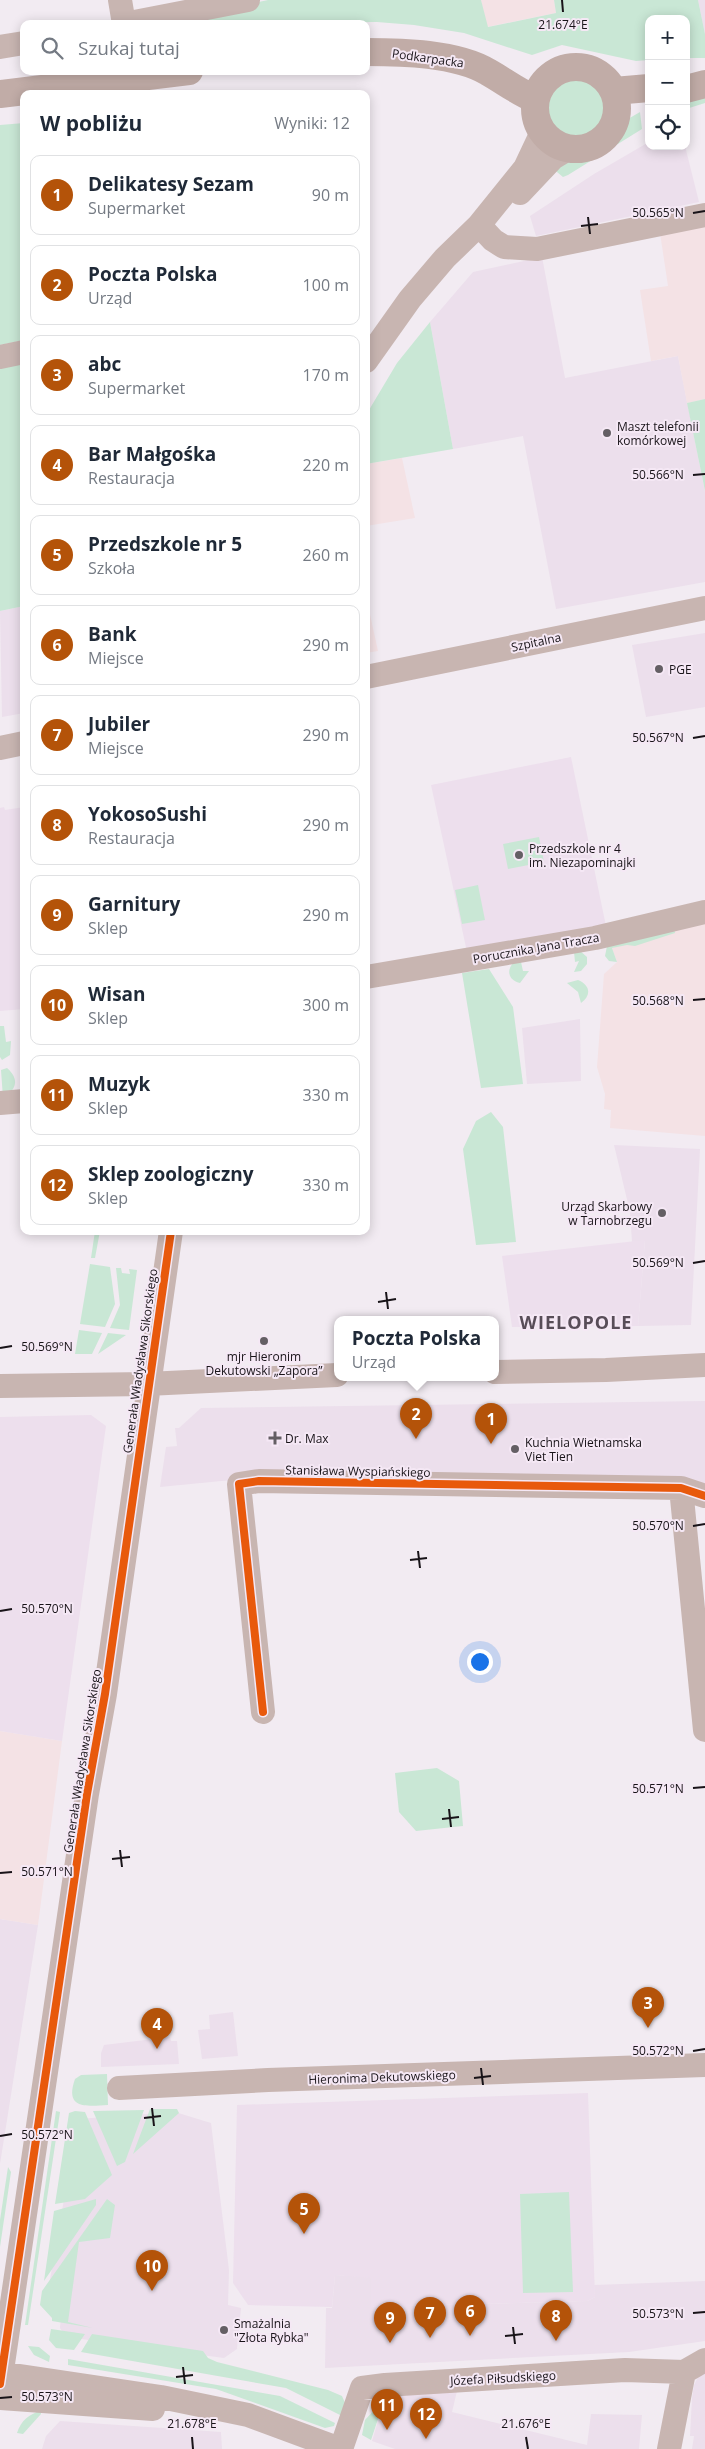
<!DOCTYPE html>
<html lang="pl">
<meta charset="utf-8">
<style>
:root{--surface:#fff;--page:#f6f6f7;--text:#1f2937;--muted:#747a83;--line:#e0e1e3;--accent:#b45309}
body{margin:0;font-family:"Open Sans",sans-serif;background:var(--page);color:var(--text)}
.controls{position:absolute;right:15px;top:15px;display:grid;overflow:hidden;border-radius:10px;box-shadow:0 2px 12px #0003}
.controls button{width:45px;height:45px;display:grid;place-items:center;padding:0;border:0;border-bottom:1px solid var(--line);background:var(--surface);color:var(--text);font:25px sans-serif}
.you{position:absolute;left:479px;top:1661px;width:18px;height:18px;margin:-12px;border:4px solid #fff;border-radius:50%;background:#1a73e8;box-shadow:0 0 0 8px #1a73e833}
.badge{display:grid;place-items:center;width:32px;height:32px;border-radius:50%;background:var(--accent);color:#fff;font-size:16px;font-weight:700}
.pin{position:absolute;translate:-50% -41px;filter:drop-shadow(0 1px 2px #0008)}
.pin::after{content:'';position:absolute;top:26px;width:18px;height:15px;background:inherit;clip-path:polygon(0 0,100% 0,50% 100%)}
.popup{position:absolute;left:334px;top:1316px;width:165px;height:65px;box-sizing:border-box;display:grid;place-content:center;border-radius:10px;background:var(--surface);filter:drop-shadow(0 1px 4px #0005);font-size:16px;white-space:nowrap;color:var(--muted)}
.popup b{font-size:19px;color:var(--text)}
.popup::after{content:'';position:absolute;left:50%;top:100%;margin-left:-10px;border:10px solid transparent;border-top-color:var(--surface)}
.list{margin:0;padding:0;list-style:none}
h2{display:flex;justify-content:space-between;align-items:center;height:65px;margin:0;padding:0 20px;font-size:21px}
h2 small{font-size:16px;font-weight:400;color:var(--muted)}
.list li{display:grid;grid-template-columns:32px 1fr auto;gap:15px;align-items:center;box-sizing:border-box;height:80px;margin:0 10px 10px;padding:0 10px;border:1px solid var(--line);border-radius:10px}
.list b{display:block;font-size:19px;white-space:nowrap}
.list p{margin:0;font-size:16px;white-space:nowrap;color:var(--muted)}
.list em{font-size:16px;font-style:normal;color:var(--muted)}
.icon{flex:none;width:28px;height:28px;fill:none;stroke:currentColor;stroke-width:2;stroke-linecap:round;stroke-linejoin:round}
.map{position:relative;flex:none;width:705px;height:2449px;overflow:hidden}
.search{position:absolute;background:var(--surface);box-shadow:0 2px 12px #0003;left:20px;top:20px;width:350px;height:55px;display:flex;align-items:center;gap:12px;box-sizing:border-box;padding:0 18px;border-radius:10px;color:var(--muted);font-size:19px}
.panel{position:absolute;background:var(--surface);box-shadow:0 2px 12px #0003;left:20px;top:90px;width:350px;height:1145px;border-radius:10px}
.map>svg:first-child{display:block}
.commercial{fill:#ecdfec}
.industrial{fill:#f4e2e5}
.built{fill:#eddfed}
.green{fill:#c9e7d5}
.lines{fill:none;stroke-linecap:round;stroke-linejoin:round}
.minor{stroke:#c8b5b1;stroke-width:24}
.major{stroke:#c1aca7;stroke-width:28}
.cycleway-casing{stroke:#f5e8f5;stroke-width:11}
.cycleway{stroke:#e8590c;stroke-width:8}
.ticks{fill:none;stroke:#181318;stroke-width:2}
.poi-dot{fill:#645f64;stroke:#f5e8f5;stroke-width:2}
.labels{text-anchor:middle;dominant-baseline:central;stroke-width:4;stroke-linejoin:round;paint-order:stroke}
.street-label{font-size:12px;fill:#181318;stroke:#f5e8f5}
.poi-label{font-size:12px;fill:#181318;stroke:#f5e8f5;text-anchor:start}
.district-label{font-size:18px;font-weight:bold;letter-spacing:1px;fill:#584d58;stroke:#f5e8f5}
.ticks-label{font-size:12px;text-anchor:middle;fill:#181318;stroke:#f5e8f5;stroke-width:4;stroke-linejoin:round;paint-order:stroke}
</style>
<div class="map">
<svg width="705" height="2449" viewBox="0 0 705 2449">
<rect width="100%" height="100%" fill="#f2ebf2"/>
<!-- commercial -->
<path class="commercial" d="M698 0H705V34Z
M649 142V146H685L699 202 536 236 530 216 594 174Z
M542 257 565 378 678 356 705 492V582L556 609 523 436 453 449 430 322 473 272Z
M24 606V713L2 717 0 611Z
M705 633V707L646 717 632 645Z
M580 1019 581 1081 527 1084 522 1028Z
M614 1145 700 1149 691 1325 638 1326 645 1241 632 1242 630 1212Z
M705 1401V1489L242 1479 160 1487 166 1447 177 1446 175 1428H179L201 1408Z
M0 1919 38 1925 0 2164Z
M233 2012 238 2056 202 2059 198 2030 210 2029 209 2015Z
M170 2037 171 2041H177L179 2064 101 2067V2053L104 2045Z
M175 2112 211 2123 229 2270 228 2305 241 2308 237 2349 224 2358 66 2337 60 2328 62 2307 48 2291 78 2119Z
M335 2275 371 2277 372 2307 587 2301 595 2297 594 2285 705 2281V2341L629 2352 325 2368 326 2308H332Z
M705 2371V2449H692L694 2436H690L692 2398 694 2385 699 2375Z
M457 2391 452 2412 587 2445 591 2414 642 2415 639 2449H395L372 2441 386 2394Z
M60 2421 221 2432 222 2449H42L46 2436Z"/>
<!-- industrial -->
<path class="industrial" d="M481 0H554L556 13 487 27Z
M705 224V399L687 403 678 356 651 361 640 290 668 286 660 233Z
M402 458 415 518 366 526V464Z
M366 596 378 651 366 653Z
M705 919V1136L610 1128 611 1110 604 1109 605 1094 597 1067 604 974 617 962 612 948Z
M0 1731 62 1741 38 1925 0 1919Z"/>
<!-- built -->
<path class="built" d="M571 757 606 926 467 952 431 785Z
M4 807 5 810 24 807V1009L0 1011V808Z
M645 1240 638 1326 512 1327 502 1256Z
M91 1415 106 1426 62 1741 0 1731V1417Z
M588 2093 595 2297 587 2301 371 2307V2278L335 2275 332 2307 248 2305 233 2283 237 2105Z"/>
<!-- green -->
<path class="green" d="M268 0H481L488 27 556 13 554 0H698L705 34V58H686V19H649V60L636 61 562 45 532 55 464 33 414 25 377 22 159 24Z
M548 109a29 29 0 1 1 58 0a29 29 0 1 1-58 0Z
M705 96V103L686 109V101Z
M640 112 642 129 568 175 563 177 552 168 573 157 596 153 607 146 628 119Z
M24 123V340L0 345V125Z
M430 322 453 449 366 464V415L397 363Z
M24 361V606L0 611V366Z
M705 399V491L687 403Z
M539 837 544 862 508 869 503 844Z
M478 885 485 920 462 924 455 890Z
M674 928 675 933 635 946 627 945 612 948 617 962 609 961 605 956 607 946Z
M579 950 587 957V964L581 971 574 972 579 961 575 962 574 952Z
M514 962H521L523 971H529L520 983C508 980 506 970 514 962Z
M489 969 513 1007 523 1084 481 1088 462 973Z
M578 980C590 985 592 995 581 1003L578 992 567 983Z
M0 1026H4L6 1042 11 1041 10 1055 2 1060 0 1057Z
M7 1068C21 1080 15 1091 3 1098L1 1070Z
M491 1112 503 1127 516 1242 476 1245 463 1149 476 1121Z
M95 1231H100L95 1258H91Z
M90 1264 110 1267 115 1304 105 1327 80 1324Z
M116 1268H121L122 1273 130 1274 129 1269 137 1270 129 1330 110 1328 120 1305Z
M79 1330 102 1333 92 1354H75Z
M108 1333 126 1335 98 1354Z
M437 1768 459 1781 463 1826 416 1831 399 1812 395 1773Z
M107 2074 108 2105C87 2106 64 2110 75 2079L81 2075Z
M150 2109H177L179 2113 133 2154Z
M144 2110 125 2162 117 2166 93 2111Z
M56 2111 60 2112 28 2325H25Z
M75 2111 85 2112 112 2175 85 2199 55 2204 69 2113Z
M8 2167 11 2172 0 2247V2220Z
M569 2192 573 2292 523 2293 520 2194Z
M96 2199V2205L44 2281 54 2211Z
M107 2199 115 2205 110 2238 79 2242 68 2322 93 2328 52 2321V2318L40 2305 42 2291Z
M51 2329 85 2334 74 2350 56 2348 49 2340Z
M92 2334 203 2351 208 2358 217 2362 328 2390 342 2396 346 2405 344 2417 286 2388 81 2352Z
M28 2346 39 2347 50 2356 49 2362 34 2355Z
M68 2359 280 2396 335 2423 334 2426 325 2428 216 2389 68 2365Z
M385 2398 371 2440 362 2435 365 2420Z
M41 2410V2414L23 2434 17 2433C21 2420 29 2415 41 2410Z"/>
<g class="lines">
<!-- minor -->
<path class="minor" d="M120 0 124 24
M124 24 248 0
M0 47 24 43
M520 193 553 158 568 149
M479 225 493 240 504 247 537 249 705 215
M0 357 24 352
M366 361 410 299 445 258 479 225 525 168 542 132
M366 677 705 608
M0 748 24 743
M366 977 595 938 705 912
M0 1103 24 1101
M495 1372 606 1370 705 1365
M0 1386 147 1384 337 1375
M681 1488 705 1730
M263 1712 239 1484 259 1481 681 1488 705 1496
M119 2088 268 2080 705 2065
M0 2373 161 2397 248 2415 340 2449
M0 2384 87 1794 105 1694 171 1231
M0 2398 153 2409
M341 2449 362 2388 385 2385 625 2370 684 2372 705 2360
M669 2449 684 2372"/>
<!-- major -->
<path class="major" d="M366 52C402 52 456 53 488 72 504 81 518 92 535 99
M535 108a41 41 0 1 1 82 0a41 41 0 1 1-82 0Z
M686 89 705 84
M614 91 649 88
M0 94 189 71"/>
<!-- cycleway casing -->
<g class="cycleway-casing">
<path id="cycleway" d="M263 1712 239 1484 259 1481 681 1488 705 1496
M0 2384 87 1794 105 1694 171 1231"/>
</g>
<!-- cycleway -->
<use href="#cycleway" class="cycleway"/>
</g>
<!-- ticks -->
<path class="ticks" d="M562 0 563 12M693 213 705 211M588 217 590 234M581 226 598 224M693 475 705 474M693 738 705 736M693 1000 705 999M693 1263 705 1261M386 1292 388 1309M378 1302 396 1299M0 1348 12 1346M693 1526 705 1524M418 1551 420 1568M410 1560 427 1558M0 1611 12 1609M693 1788 705 1787M449 1809 451 1827M442 1819 459 1817M120 1850 122 1867M112 1859 130 1857M0 1873 12 1872M693 2051 705 2049M481 2068 483 2085M474 2078 491 2076M152 2108 154 2126M144 2118 161 2116M0 2136 12 2134M693 2313 705 2312M513 2327 515 2344M505 2336 523 2334M183 2367 185 2384M176 2377 193 2375M0 2398 12 2397M192 2437 193 2449M526 2437 528 2449"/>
<!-- markers -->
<g class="poi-dot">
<circle cx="607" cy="433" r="5"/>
<circle cx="659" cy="669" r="5"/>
<circle cx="519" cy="855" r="5"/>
<circle cx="662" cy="1213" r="5"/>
<circle cx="264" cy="1341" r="5"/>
<path d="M272.5 1430.5h5v5h5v5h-5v5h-5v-5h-5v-5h5z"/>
<circle cx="515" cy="1449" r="5"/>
<circle cx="224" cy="2330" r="5"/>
</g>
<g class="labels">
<!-- street labels -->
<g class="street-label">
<text transform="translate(428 58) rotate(8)">Podkarpacka</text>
<text transform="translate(536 642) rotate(-12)">Szpitalna</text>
<text transform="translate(536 948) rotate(-10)">Porucznika Jana Tracza</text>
<text transform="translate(140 1361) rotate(-82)">Generała Władysława Sikorskiego</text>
<text transform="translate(358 1471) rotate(1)">Stanisława Wyspiańskiego</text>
<text transform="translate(82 1761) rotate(-81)">Generała Władysława Sikorskiego</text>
<text transform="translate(382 2077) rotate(-2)">Hieronima Dekutowskiego</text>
<text transform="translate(503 2378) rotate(-3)">Józefa Piłsudskiego</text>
</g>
<!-- poi labels -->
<g class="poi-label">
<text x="617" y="426">Maszt telefonii<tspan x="617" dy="14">komórkowej</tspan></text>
<text x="669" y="669">PGE</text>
<text x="529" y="848">Przedszkole nr 4<tspan x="529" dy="14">im. Niezapominajki</tspan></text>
<text x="652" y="1206" text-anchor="end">Urząd Skarbowy<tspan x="652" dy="14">w Tarnobrzegu</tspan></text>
<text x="264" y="1356" text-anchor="middle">mjr Hieronim<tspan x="264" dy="14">Dekutowski „Zapora”</tspan></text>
<text x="285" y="1438">Dr. Max</text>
<text x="525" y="1442">Kuchnia Wietnamska<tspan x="525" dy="14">Viet Tien</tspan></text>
<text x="234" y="2323">Smażalnia<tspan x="234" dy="14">"Złota Rybka"</tspan></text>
</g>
<!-- district labels -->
<g class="district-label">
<text x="576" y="1322">WIELOPOLE</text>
</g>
</g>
<g class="ticks-label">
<text x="563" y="29">21.674°E</text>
<text x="658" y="217">50.565°N</text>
<text x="658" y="479">50.566°N</text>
<text x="658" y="742">50.567°N</text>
<text x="658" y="1005">50.568°N</text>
<text x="658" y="1267">50.569°N</text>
<text x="47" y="1351">50.569°N</text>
<text x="658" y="1530">50.570°N</text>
<text x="47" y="1613">50.570°N</text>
<text x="658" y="1793">50.571°N</text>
<text x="47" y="1876">50.571°N</text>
<text x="658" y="2055">50.572°N</text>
<text x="47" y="2139">50.572°N</text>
<text x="658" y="2318">50.573°N</text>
<text x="47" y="2401">50.573°N</text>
<text x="192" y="2428">21.678°E</text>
<text x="526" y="2428">21.676°E</text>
</g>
</svg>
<div class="controls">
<button>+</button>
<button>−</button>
<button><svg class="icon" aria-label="locate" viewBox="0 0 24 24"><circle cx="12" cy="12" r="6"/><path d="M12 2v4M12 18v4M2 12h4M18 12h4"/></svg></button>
</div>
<div class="you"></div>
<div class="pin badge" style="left:491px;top:1444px">1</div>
<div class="pin badge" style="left:416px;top:1439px">2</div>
<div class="popup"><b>Poczta Polska</b>Urząd</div>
<div class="pin badge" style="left:648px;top:2028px">3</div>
<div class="pin badge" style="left:157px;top:2049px">4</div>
<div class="pin badge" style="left:304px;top:2234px">5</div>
<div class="pin badge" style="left:470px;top:2336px">6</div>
<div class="pin badge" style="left:430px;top:2338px">7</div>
<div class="pin badge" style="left:556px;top:2341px">8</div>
<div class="pin badge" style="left:390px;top:2343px">9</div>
<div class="pin badge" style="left:152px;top:2291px">10</div>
<div class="pin badge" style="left:387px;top:2430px">11</div>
<div class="pin badge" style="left:426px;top:2439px">12</div>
<div class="search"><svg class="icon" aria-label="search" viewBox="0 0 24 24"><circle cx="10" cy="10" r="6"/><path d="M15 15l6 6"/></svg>Szukaj tutaj</div>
<section class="panel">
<h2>W pobliżu<small>Wyniki: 12</small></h2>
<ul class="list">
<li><span class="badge">1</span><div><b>Delikatesy Sezam</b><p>Supermarket</p></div><em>90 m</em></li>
<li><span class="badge">2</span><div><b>Poczta Polska</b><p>Urząd</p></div><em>100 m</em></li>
<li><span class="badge">3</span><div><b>abc</b><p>Supermarket</p></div><em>170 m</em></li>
<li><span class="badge">4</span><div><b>Bar Małgośka</b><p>Restauracja</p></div><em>220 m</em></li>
<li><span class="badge">5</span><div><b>Przedszkole nr 5</b><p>Szkoła</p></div><em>260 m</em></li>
<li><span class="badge">6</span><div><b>Bank</b><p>Miejsce</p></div><em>290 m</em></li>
<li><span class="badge">7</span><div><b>Jubiler</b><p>Miejsce</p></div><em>290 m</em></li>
<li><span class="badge">8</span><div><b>YokosoSushi</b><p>Restauracja</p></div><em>290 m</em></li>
<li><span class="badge">9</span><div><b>Garnitury</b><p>Sklep</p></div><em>290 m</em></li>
<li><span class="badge">10</span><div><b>Wisan</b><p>Sklep</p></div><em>300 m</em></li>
<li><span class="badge">11</span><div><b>Muzyk</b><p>Sklep</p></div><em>330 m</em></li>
<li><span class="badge">12</span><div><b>Sklep zoologiczny</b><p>Sklep</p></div><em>330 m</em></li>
</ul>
</section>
</div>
